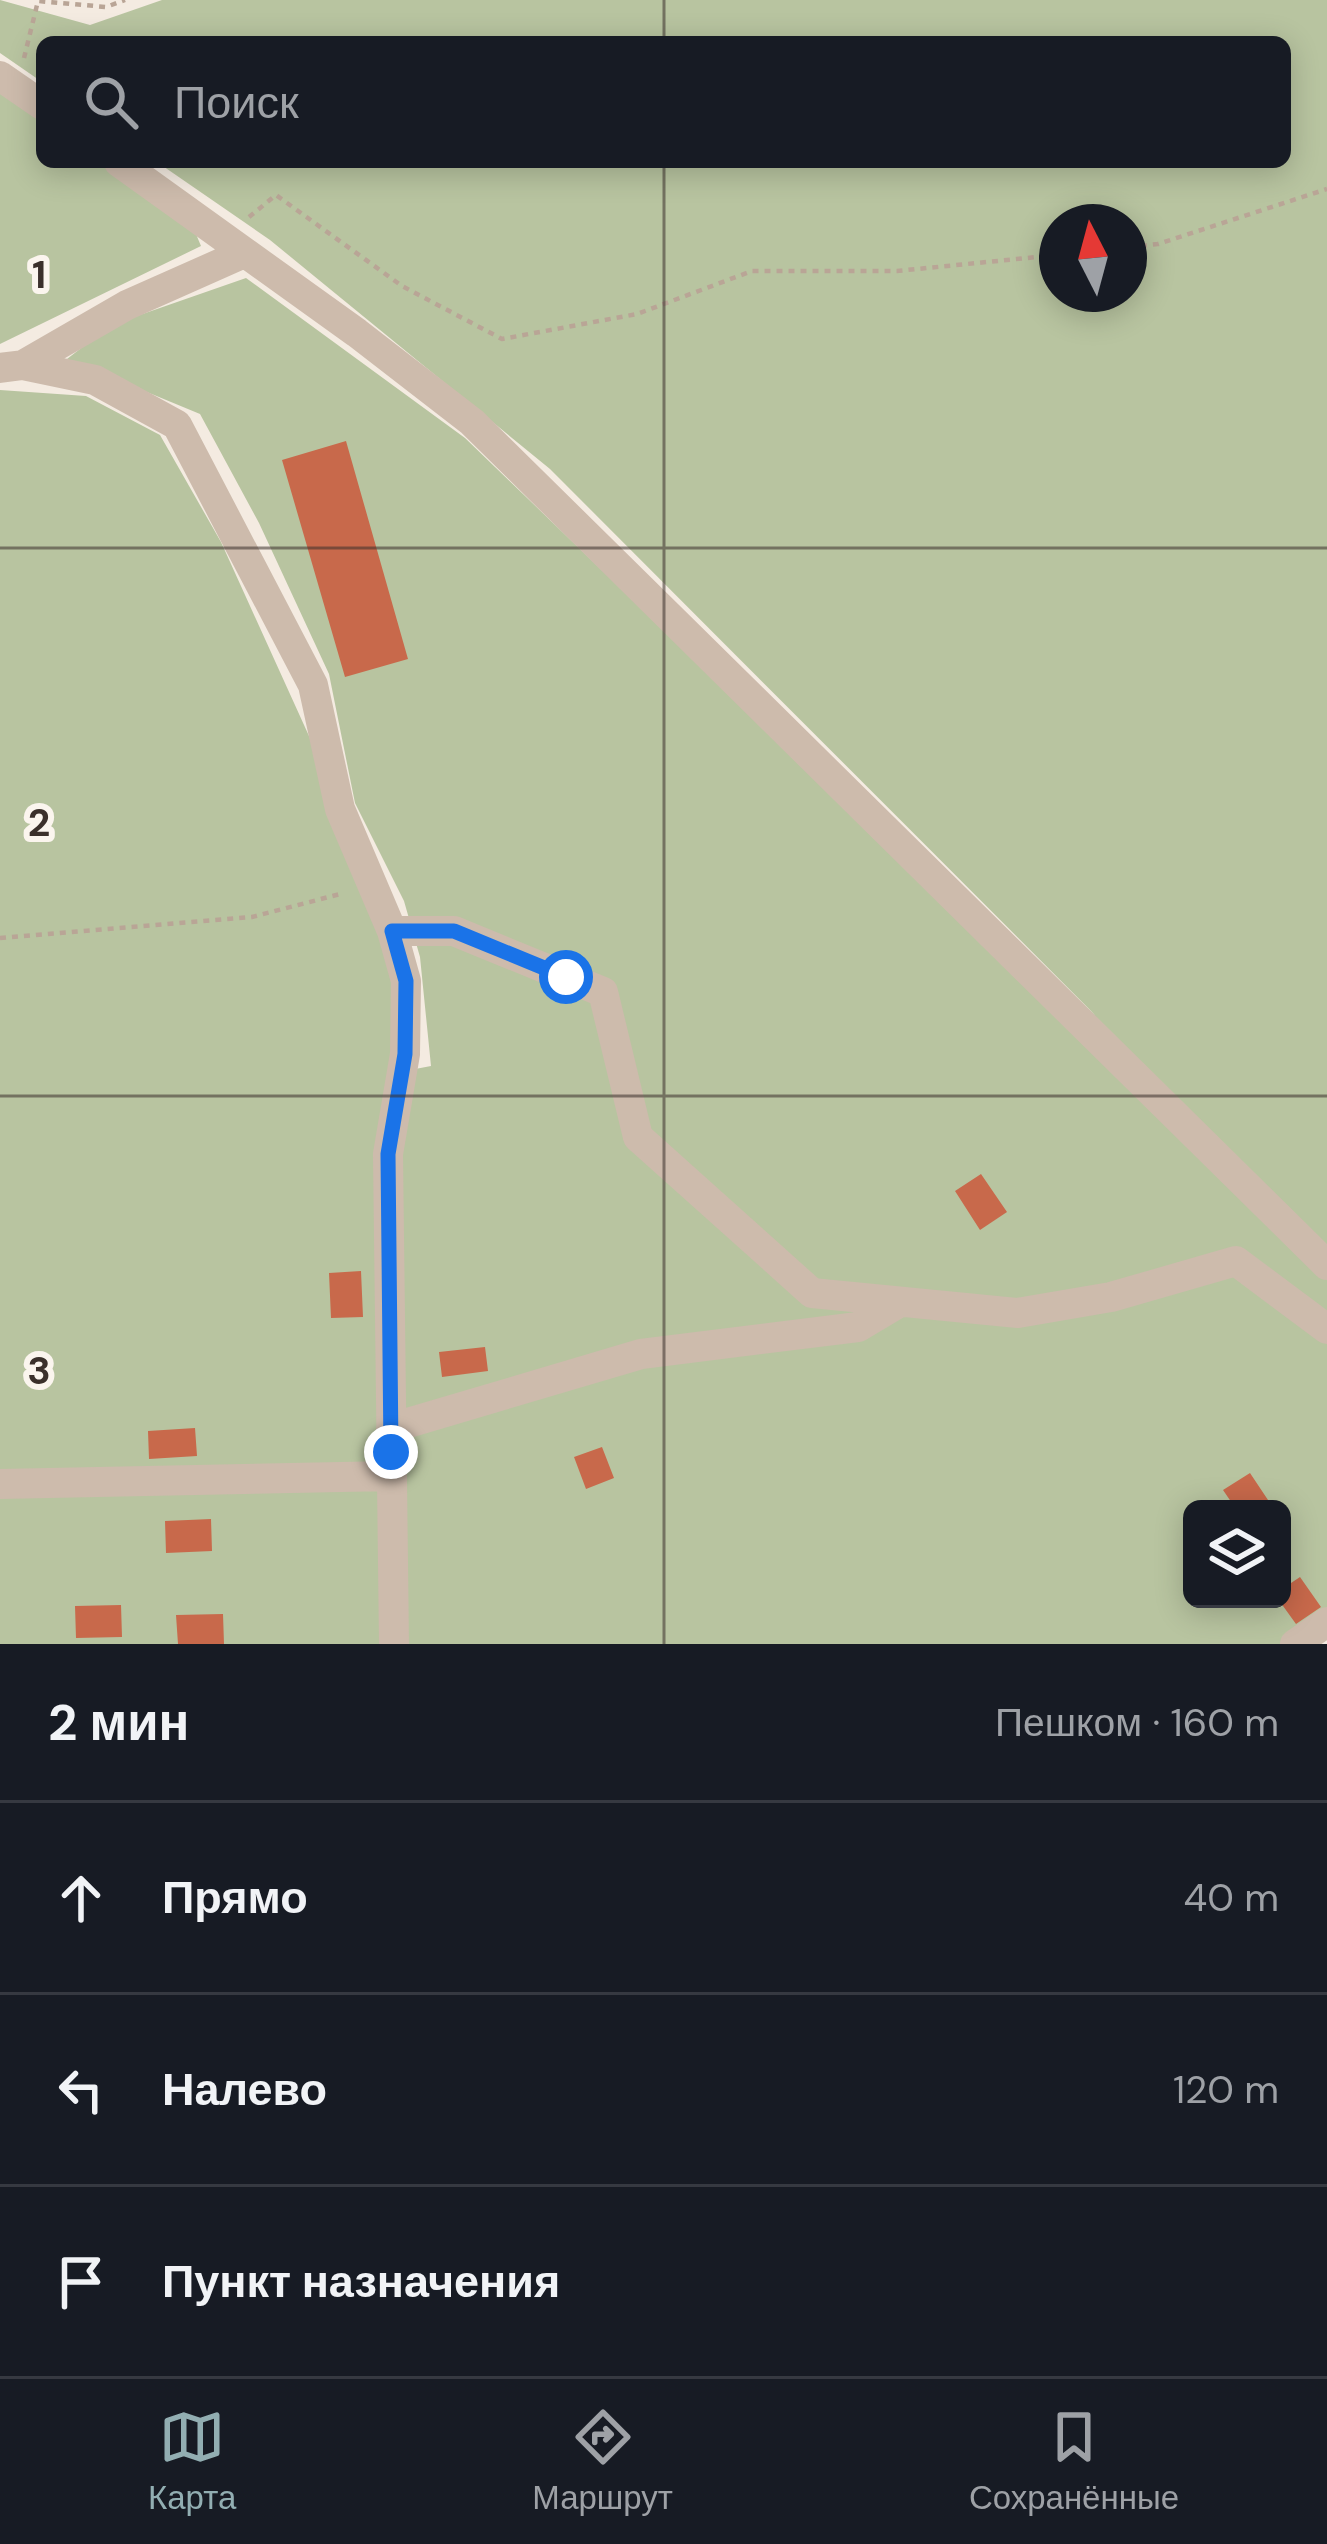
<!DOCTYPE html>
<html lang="ru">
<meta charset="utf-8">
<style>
:root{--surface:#171b24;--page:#20242c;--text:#f1f3f6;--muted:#9ea1a6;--line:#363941;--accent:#92aeb2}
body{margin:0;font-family:"DM Sans",sans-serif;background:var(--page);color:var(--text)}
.controls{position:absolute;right:36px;bottom:36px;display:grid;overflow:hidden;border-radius:18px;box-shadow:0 6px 30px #0003}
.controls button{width:108px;height:108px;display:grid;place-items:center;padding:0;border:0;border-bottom:3px solid var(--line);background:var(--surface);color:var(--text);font:60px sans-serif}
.compass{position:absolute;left:1039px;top:204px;width:108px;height:108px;border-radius:50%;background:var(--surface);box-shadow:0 6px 30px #0003;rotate:354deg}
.stop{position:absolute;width:36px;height:36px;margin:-27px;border:9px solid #1a73e8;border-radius:50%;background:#fff}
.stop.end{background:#1a73e8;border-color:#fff;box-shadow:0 3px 12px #0008}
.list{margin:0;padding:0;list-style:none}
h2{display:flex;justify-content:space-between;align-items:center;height:156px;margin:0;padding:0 48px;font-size:51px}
h2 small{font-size:39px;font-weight:400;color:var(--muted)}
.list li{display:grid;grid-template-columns:78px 1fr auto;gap:36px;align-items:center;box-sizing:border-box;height:192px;padding:0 48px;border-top:3px solid var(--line)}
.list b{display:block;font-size:45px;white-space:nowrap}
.list em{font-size:39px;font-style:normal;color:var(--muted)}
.icon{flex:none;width:66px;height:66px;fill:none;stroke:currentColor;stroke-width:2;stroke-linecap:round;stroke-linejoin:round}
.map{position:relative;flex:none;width:1327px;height:1644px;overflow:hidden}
.search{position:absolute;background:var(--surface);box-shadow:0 6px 30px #0003;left:36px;right:36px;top:36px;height:132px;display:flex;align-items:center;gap:30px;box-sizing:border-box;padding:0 42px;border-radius:18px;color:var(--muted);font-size:45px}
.sheet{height:732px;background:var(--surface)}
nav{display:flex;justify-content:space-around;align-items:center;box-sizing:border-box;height:168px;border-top:3px solid var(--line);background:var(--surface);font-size:33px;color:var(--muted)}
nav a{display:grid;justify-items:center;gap:6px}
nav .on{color:var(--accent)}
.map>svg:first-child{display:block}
.green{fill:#b8c4a0;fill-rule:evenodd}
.building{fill:#c8694b}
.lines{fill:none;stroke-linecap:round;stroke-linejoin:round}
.path{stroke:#b9a596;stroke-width:4.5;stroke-dasharray:6 6;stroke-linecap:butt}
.minor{stroke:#cdbbac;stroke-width:30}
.route{stroke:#1a73e8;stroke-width:15}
.grid{fill:none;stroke:#3b302b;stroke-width:3;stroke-opacity:0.55}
.grid-label{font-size:39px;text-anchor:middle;font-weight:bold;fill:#3b302b;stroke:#fbf5ee;stroke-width:12;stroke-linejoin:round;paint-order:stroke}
</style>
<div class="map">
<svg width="1327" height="1644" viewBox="0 0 1327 1644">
<rect width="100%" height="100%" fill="#f4ebe1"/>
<!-- green -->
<path class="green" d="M0 0 90 25 162 0H1327V1631L1309 1644H0V390L86 396 160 435 221 542 309 736 381 923 399 1002 389 1074 431 1066 420 957 404 901 355 803 329 674 259 523 200 414 67 359 111 325 246 278 465 438 696 661 1095 1015 550 469 270 240 157 162H1285V42H42V82L0 53ZM1057 222H1129V294H1057ZM1192 1509H1282V1599H1192Z
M0 92 42 121V162H100L193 227 201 246 0 344Z"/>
<!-- building -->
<path class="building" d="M346 441 408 659 345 677 282 460Z
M981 1174 1007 1212 980 1230 955 1191Z
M361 1271 363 1317 331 1318 329 1273Z
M485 1347 488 1371 442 1377 439 1352Z
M195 1428 197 1456 149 1459 148 1431Z
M602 1447 614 1478 586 1489 574 1457Z
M1250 1473 1274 1509H1236L1223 1490Z
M211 1519 212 1551 166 1553 165 1521Z
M1300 1577 1321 1607 1296 1624 1278 1599H1282V1589Z
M121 1605 122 1637 76 1638 75 1606Z
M223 1614 224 1644H178L176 1615Z"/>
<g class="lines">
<!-- path -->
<path class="path" d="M24 58 38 1 106 7 125 0
M249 217 276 195 402 286 502 339 637 314 752 271H897L1057 255
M1129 247 1158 244 1327 189
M0 938 252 917 344 893"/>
<!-- minor -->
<path class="minor" d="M0 76 42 105
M119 162 357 333 472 422 1327 1265
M23 365 127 305 244 253
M0 368 23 365 95 380 177 425 313 685 340 809 392 931 406 981 405 1054 388 1154 394 1644
M392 931H454L603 992 638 1137 812 1293 1018 1313 1111 1297 1236 1261 1327 1329
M391 1428 641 1354 858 1327 900 1302
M0 1484 391 1476
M1295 1644 1327 1622"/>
</g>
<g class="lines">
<!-- route -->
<path class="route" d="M391 1452 388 1154 405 1054 406 981 392 931H454L566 977"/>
</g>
<!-- grid -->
<path class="grid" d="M664 0V42M664 162V1644M0 548H1327M0 1096H1327"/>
<g class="grid-label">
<text x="39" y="288">1</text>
<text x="39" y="836">2</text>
<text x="39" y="1384">3</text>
</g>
</svg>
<div class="controls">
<button><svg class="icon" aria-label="layers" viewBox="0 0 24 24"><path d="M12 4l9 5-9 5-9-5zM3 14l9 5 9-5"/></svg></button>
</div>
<svg class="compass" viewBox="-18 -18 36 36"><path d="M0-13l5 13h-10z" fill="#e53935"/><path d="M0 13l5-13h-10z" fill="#9ea1a6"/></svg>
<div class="stop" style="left:566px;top:977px"></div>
<div class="stop end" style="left:391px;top:1452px"></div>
<div class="search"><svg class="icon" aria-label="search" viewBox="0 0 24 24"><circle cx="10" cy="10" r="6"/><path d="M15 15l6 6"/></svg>Поиск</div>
</div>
<section class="sheet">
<h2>2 мин<small>Пешком · 160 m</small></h2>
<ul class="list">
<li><svg class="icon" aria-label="ahead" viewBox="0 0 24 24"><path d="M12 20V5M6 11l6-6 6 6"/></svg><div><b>Прямо</b></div><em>40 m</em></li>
<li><svg class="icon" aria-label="left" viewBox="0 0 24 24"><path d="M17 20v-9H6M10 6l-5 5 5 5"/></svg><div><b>Налево</b></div><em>120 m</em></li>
<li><svg class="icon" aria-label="arrive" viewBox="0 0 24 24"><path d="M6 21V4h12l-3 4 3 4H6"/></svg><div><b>Пункт назначения</b></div></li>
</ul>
</section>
<nav>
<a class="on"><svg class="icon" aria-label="map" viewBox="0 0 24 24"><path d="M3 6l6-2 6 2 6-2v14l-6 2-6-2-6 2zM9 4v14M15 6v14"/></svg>Карта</a>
<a><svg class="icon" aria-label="directions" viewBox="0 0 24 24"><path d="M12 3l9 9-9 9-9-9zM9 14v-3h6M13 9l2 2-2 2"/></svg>Маршрут</a>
<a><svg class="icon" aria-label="saved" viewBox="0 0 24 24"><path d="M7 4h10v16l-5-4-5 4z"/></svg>Сохранённые</a>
</nav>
